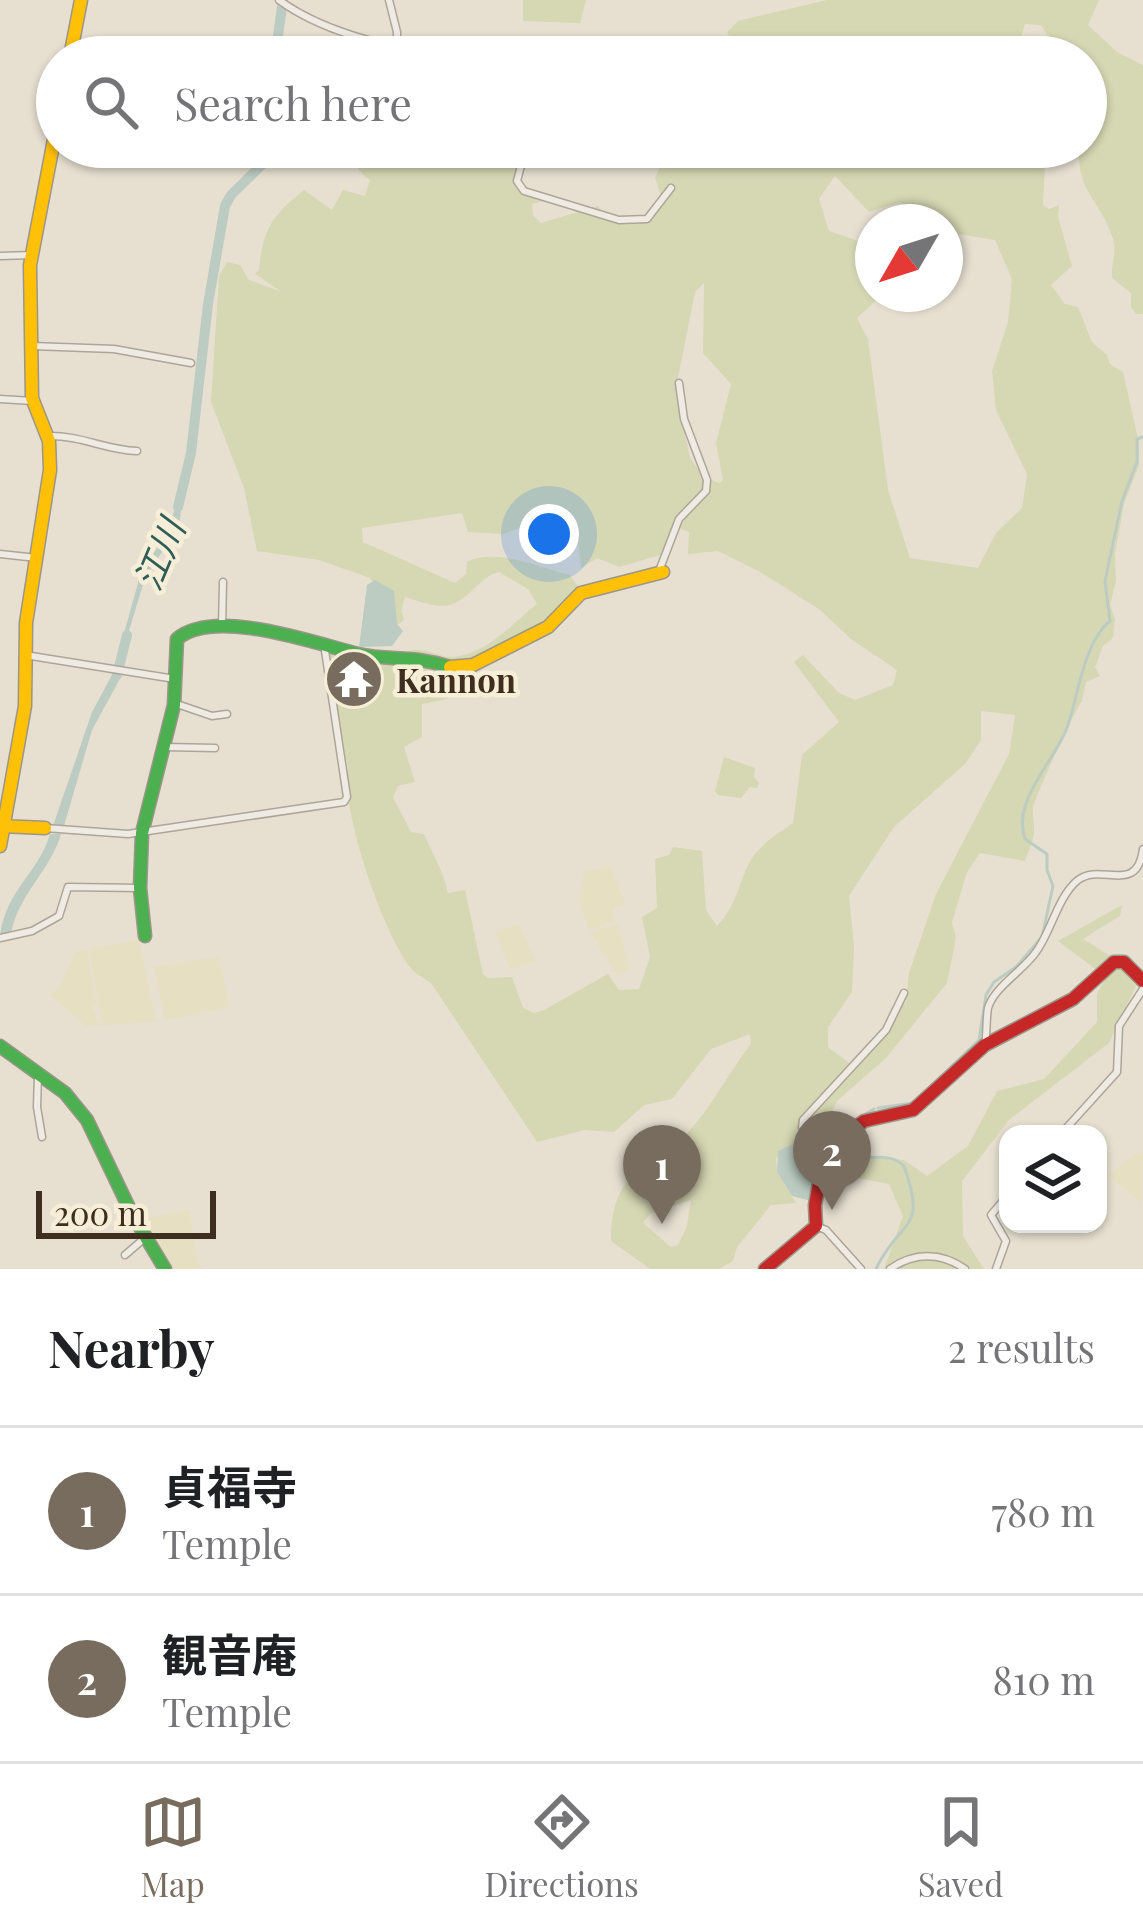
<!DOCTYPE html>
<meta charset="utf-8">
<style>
:root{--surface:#fff;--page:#f6f6f6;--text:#202124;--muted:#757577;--line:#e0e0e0;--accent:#786c5e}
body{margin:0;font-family:"Playfair Display","Noto Sans JP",serif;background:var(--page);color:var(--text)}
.controls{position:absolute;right:36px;bottom:36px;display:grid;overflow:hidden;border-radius:24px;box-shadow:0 3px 9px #0004}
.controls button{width:108px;height:108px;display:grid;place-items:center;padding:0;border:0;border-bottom:3px solid var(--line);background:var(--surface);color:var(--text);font:60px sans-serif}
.compass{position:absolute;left:855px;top:204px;width:108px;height:108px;border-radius:50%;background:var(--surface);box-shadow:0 3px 9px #0004;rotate:231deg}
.scale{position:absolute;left:36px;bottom:30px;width:180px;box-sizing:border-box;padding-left:12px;border:6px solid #3d2e20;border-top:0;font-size:33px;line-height:42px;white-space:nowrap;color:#3d2e20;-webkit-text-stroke:9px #f7eed8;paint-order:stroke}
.you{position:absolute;left:549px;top:534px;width:42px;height:42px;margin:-30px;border:9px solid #fff;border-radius:50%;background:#1a73e8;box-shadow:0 0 0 18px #1a73e833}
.badge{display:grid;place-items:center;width:78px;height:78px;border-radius:50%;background:var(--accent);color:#fff;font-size:39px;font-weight:700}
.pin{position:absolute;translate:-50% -99px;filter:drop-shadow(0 3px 6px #0008)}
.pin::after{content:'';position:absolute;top:63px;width:42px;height:36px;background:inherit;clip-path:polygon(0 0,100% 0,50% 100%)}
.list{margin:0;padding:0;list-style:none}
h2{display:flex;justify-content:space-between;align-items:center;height:156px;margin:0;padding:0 48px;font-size:51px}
h2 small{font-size:39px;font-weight:400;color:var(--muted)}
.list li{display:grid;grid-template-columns:78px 1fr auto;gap:36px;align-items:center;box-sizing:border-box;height:168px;padding:0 48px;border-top:3px solid var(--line)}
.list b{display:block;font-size:45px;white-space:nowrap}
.list p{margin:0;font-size:39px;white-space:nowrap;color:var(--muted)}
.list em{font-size:39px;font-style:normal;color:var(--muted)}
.icon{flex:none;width:66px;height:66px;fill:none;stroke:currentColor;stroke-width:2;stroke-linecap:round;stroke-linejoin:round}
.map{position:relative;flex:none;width:1143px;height:1269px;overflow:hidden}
.search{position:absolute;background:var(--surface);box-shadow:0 3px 9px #0004;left:36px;right:36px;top:36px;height:132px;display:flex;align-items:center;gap:30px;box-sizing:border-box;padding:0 42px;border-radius:66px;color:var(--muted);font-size:45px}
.sheet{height:492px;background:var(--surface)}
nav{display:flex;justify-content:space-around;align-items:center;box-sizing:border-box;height:168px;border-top:3px solid var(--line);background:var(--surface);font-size:33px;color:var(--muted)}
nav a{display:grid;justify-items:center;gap:6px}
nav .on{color:var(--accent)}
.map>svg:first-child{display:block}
.farmland{fill:#e6dfc2}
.green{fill:#d6d7b3;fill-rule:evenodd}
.water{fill:#bcccc2}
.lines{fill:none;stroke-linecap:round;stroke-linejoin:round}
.stream{stroke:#bcccc2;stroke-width:3}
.river{stroke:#bcccc2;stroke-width:10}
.street-casing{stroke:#ada599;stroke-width:9}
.fast-casing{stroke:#9c958a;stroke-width:15}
.slow-casing{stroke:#9c958a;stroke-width:15}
.jam-casing{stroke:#9c958a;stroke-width:15}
.street{stroke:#efebe3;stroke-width:6}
.fast{stroke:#4caf50;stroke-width:12}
.slow{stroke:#ffc107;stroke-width:12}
.jam{stroke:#c62828;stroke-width:12}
.labels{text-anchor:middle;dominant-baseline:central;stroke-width:9;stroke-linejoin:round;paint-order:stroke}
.poi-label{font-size:33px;font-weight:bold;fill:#3d2e20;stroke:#f7eed8;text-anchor:start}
.water-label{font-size:36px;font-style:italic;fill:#2f5d5a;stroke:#f7eed8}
</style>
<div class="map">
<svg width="1143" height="1269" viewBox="0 0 1143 1269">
<rect width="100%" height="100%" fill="#e7e0d1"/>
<!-- farmland -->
<path class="farmland" d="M611 866 625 904 613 909 615 921 589 930 579 901 584 872Z
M519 924 536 961 510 970 495 931Z
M618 924 629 970 617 975 590 932Z
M139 940 156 1022 102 1025 89 949Z
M87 950 96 1003 92 1006 100 1025 86 1026 50 995 61 984 76 951Z
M219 957 229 1007 165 1020 154 967Z
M1134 1154H1143L1141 1203 1108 1175Z
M189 1209 198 1263 203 1269H173L140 1220Z"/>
<!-- green -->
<path class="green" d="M523 0H586L580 23 523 21Z
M827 0H1099L1088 25 1117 52 1143 65V314H1136L1131 307V293L1112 278C1111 263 1117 254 1113 239 1101 200 1076 192 1079 147H1086V57H1061L1041 25 1025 24 1021 37 1031 57H741L727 32 738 21Z
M353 147H427C449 162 475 154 497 160 504 162 510 166 517 168 514 190 523 195 543 201L532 204 533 215 541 223 598 206C617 233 642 224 664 205L655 178 666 154 665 147H1046L1043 205 1049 209 1059 205 1058 217 1072 266 1051 285 1065 304 1078 307 1092 342 1107 355 1110 364 1123 372 1139 443V465L1124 504 1115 553 1116 581 1110 605 1115 619 1113 638 1103 646 1095 667 1100 676 1086 682 1082 701C1076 707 1038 791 1034 804 1031 814 1035 823 1034 833 1033 842 1028 852 1025 861L980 853 967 872 952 922 956 938 947 983 886 1058 837 1101 832 1112 838 1121 832 1127 816 1116 800 1133 799 1142 776 1158 777 1172 796 1203 771 1205 737 1247 733 1261 719 1269H650L611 1241C612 1159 656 1174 696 1123 716 1099 731 1069 751 1044L750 1034 711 1049 672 1099 644 1105 614 1132 585 1130 537 1142 431 983C423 978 414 973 409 966 382 928 351 835 347 788 346 779 350 769 346 760 335 731 324 681 331 649 350 644 368 652 387 654 397 655 405 651 415 650 428 649 439 657 452 657 488 654 511 624 537 604L528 589 499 572C477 577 468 605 443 606 431 606 416 600 405 597L401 611 404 620 396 626 370 578 319 560 257 551 244 488 211 402 219 276 227 262 240 265 249 280 282 292 255 274 259 270C263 228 272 216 304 190L332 210 343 190 365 196 370 180C359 172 350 161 353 147ZM835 176 869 212 901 202 911 222H945V232L995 240 1012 279 1008 322 992 371 996 410 1027 474 1022 508 996 533 978 568 910 558 888 490 868 339 857 318 883 294H873V246L829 231 819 199ZM704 283 703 353 731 384 716 443 723 480 719 483 703 476 690 458 676 388 695 292ZM462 513 468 532 503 534 527 525 561 541 578 539 581 568 597 558 619 567 670 552 679 528 689 532 688 554 718 551 760 572 819 609 851 639 897 670 893 685 855 700 839 693 803 655 794 662 839 722 802 755 793 823C780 832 764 842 754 855 737 881 741 900 717 926L706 910 702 851 673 847 669 855 655 859 657 908 642 917 650 957 639 989 619 990 608 974 544 1010 534 1013 523 1008 512 977 488 978 483 974 465 890 448 893C443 870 433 855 424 834L411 832 393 797 398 786 415 782 404 747 422 737V704L447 699 458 683 477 672V661L490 664 501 659 499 655 563 620 581 591 570 575C540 568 496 547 467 562L466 574 455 583 363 542 362 528ZM981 711 1015 715 1009 754 936 894 909 973 906 1002 849 1063 828 1047V1027L852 992 854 947 849 896 894 827 965 764 981 740ZM691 1200 687 1226 678 1245 671 1247 643 1223 650 1214Z
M724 757 755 768 754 777 759 783 757 788 750 787 741 798 718 795 715 791Z
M1122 905 1120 916 1083 939 1112 957 1136 986 1109 1043 1009 1120 962 1181 963 1236 984 1269H884L903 1216 889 1184 858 1178 850 1168V1153L904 1160 927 1176 968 1146 997 1091 1044 1079 1097 1022V994L1106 977 1058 941Z"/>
<!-- water -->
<path class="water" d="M183 496 179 526 145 578 125 644 123 637 141 572 167 533 178 499Z
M375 580 394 591 397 624 403 631 392 646 359 647 367 585Z
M113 673 122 675 92 730 64 826H53L92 712Z
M50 834H61C50 872 18 894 11 934L0 935C7 888 38 874 50 834Z
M800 1136 821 1155 811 1201 792 1196 777 1172 778 1151 798 1142Z"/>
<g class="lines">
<!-- stream -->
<path class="stream" d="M878 1108 913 1103 979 1040 986 995 994 982 1016 967 1042 937 1053 886 1047 870V854L1025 839C1011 800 1057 759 1068 725 1079 692 1084 642 1110 621L1105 581 1122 501 1137 462V439L1143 437
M834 1132 874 1109
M828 1148C848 1171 883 1145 904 1166 928 1233 900 1218 876 1269"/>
<!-- river -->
<path class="river" d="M275 57 283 0
M178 507 191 453 208 304 225 206 231 195 280 147
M117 675 127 635"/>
<!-- street casing -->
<g class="street-casing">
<path id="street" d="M279 0C324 33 385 45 439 57
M389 0 397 32V47
M701 41 707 57
M526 147 517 181 524 191 619 220 647 219 671 188
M0 256 32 255
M32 346 114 349 191 363
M0 399 33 401
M47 436C81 435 105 450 137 451
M0 554 37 558
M659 571 679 519 706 491 707 480 684 419 679 383
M222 627 223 582
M25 655 175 679
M174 703 212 716 227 714
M165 747 215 748
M45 828 128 834 344 802 347 797 324 644
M0 938 32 931 59 916 68 887 140 888
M985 1045C987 1033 986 1020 988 1008 994 987 1024 970 1036 952 1051 932 1058 896 1078 880 1101 862 1137 896 1143 849
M38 1075 37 1107 42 1137
M1061 1134 1117 1072 1119 1026 1143 989
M825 1150 802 1127 803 1120 886 1030 904 993
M816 1226 826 1230 861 1269
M125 1255 146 1237
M890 1269C914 1252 941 1252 965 1269
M996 1269 1006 1241 991 1215 1008 1195"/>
</g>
<!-- fast casing -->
<g class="fast-casing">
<path id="fast" d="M145 936 140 888 142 833 174 705 177 639C215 607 314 643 358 654 391 661 415 655 450 667
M0 1046 65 1093 87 1120 132 1214 165 1269"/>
</g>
<!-- slow casing -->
<g class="slow-casing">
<path id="slow" d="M70 57 81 0
M450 667 473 665 548 627 581 593 663 572
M1 826 45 828
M0 846 25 706 26 623 50 470 49 441 32 398 30 265 57 124"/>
</g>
<!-- jam casing -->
<g class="jam-casing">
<path id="jam" d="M765 1269 816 1226 815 1205 825 1150 864 1121 913 1110 985 1045 1073 999 1114 962H1124L1143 981"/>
</g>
<!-- street -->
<use href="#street" class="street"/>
<!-- fast -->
<use href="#fast" class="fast"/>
<!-- slow -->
<use href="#slow" class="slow"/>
<!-- jam -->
<use href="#jam" class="jam"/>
</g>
<!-- icons -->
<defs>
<g id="temple-disc" transform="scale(3)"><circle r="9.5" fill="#786c5e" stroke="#f7eed8"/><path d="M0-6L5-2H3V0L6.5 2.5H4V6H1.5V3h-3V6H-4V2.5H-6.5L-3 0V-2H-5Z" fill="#fff"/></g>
</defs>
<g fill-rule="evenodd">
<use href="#temple-disc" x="354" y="679"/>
</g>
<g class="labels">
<!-- poi labels -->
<g class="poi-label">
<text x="396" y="679">Kannon</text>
</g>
<!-- water labels -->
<g class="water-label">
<text transform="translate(158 554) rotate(-67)">江川</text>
</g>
</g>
</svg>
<div class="controls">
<button><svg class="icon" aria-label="layers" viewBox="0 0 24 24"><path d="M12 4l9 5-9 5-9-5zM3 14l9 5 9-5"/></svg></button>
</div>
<svg class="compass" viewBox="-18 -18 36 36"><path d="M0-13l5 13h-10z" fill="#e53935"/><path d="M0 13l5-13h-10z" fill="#757577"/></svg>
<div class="scale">200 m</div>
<div class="you"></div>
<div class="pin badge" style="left:662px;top:1224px">1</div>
<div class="pin badge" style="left:832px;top:1210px">2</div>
<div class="search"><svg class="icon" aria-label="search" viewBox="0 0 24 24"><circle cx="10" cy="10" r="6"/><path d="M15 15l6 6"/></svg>Search here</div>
</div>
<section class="sheet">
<h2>Nearby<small>2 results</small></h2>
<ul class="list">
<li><span class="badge">1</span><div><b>貞福寺</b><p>Temple</p></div><em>780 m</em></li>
<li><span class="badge">2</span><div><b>観音庵</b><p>Temple</p></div><em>810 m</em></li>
</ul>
</section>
<nav>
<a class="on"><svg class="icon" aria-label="map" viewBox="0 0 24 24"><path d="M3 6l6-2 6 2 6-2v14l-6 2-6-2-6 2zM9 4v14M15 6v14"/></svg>Map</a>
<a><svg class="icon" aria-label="directions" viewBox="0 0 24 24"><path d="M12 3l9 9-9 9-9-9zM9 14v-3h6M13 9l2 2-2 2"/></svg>Directions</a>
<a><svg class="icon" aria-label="saved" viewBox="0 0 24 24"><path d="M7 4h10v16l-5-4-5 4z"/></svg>Saved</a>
</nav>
